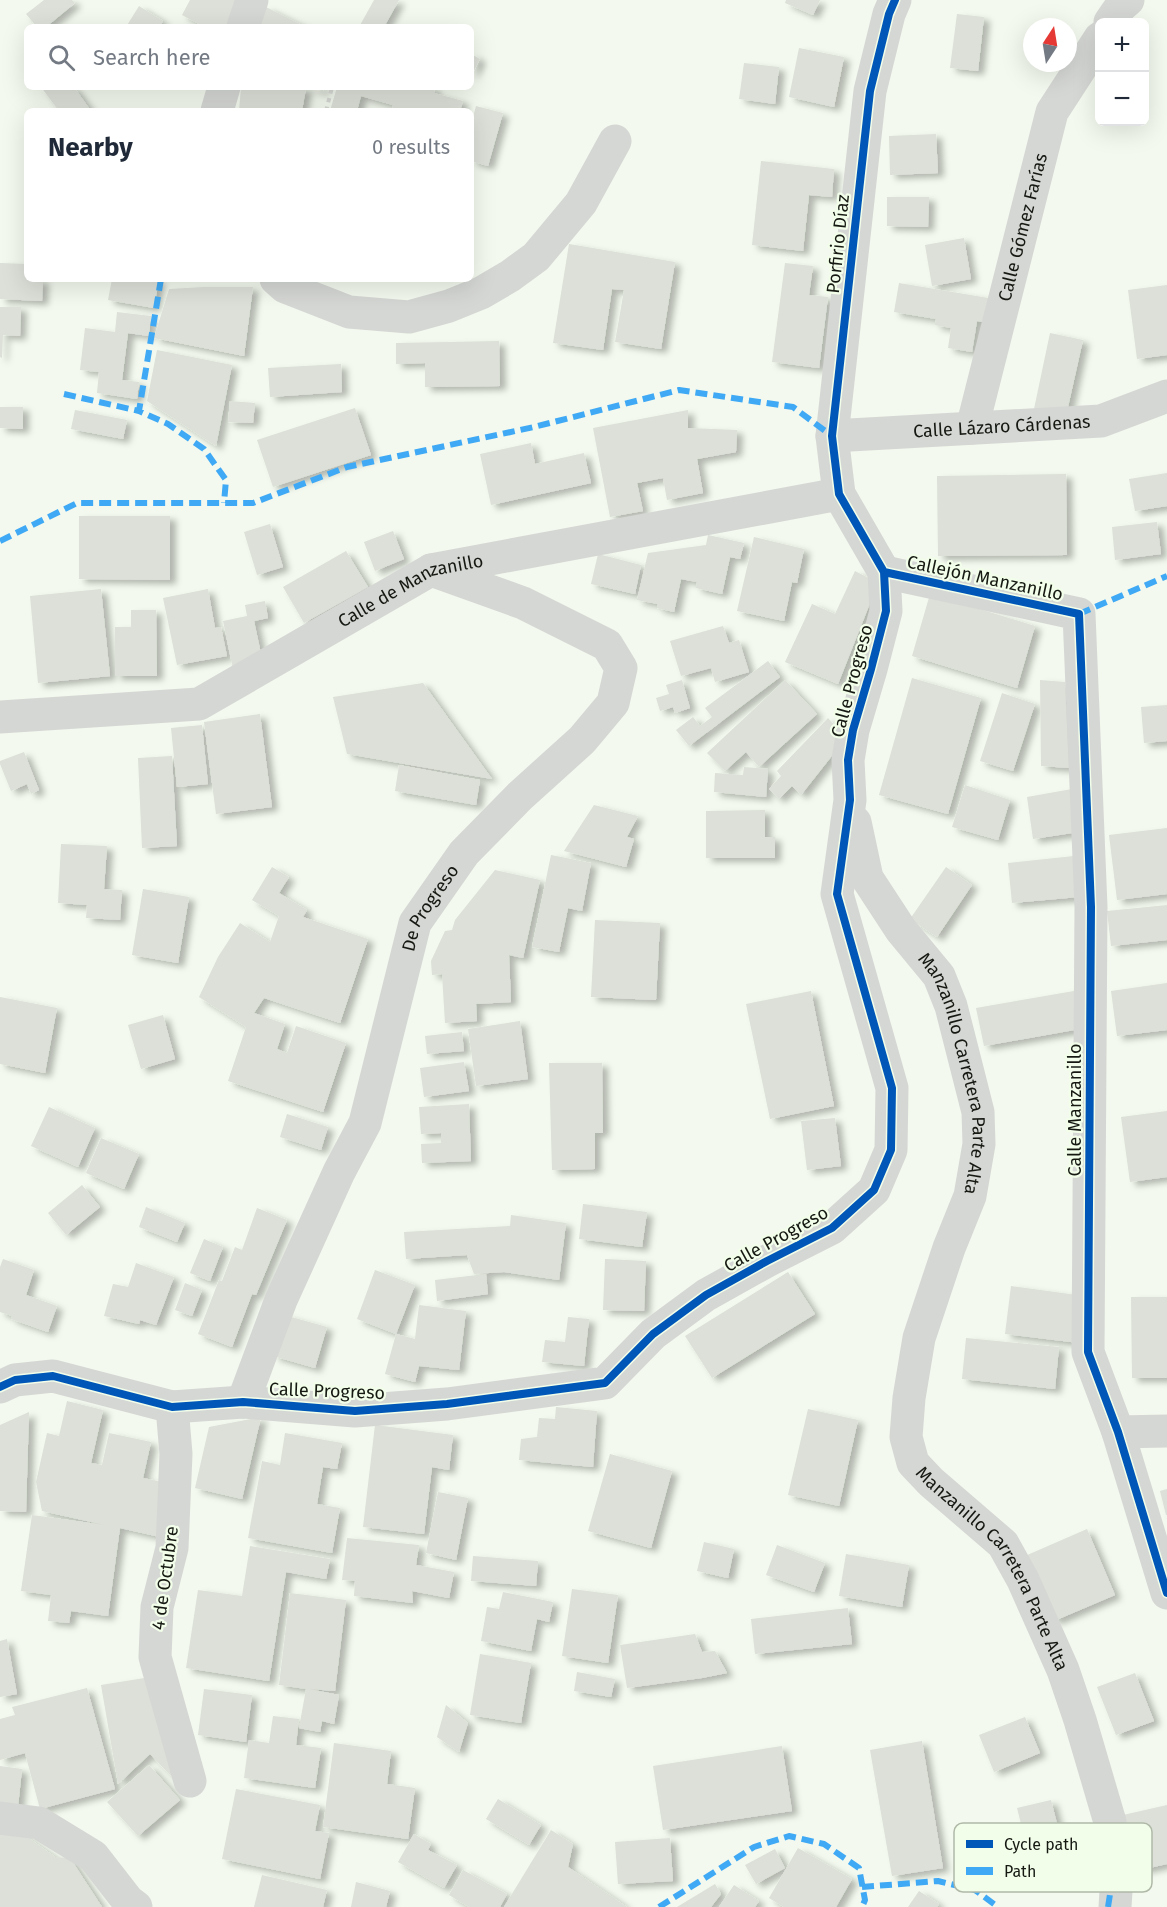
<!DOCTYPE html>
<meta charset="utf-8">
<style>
:root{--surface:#fff;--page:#f6f6f7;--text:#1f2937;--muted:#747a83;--line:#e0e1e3}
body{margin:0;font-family:"Fira Sans",sans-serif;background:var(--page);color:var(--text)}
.controls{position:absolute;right:18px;top:18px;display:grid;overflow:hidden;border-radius:9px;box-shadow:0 6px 24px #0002}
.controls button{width:54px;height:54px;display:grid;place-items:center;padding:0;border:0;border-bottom:2px solid var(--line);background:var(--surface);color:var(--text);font:30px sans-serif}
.compass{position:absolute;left:1023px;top:18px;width:54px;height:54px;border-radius:50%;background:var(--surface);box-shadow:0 6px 24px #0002;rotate:12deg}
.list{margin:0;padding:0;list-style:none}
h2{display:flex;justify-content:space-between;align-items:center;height:78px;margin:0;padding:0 24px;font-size:26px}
h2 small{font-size:20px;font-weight:400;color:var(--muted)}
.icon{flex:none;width:33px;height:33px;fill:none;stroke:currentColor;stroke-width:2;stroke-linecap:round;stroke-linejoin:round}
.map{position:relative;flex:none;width:1167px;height:1907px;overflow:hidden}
.search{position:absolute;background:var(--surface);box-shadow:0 6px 24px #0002;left:24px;top:24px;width:450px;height:66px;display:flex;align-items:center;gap:15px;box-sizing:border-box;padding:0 21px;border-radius:9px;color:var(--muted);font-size:22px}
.panel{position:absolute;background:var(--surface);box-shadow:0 6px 24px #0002;left:24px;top:108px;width:450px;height:174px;border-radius:9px}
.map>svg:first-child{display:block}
.building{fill:#dce0d8;filter:url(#shadow)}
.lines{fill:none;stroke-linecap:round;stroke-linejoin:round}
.path{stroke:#d6d8d4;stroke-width:4;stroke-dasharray:4.5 4.5;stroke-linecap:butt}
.minor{stroke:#d5d7d4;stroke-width:33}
.quiet{stroke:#3fa9f5;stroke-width:6;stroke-dasharray:12 6;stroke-linecap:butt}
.cycleway-casing{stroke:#f2fee9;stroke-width:11}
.cycleway{stroke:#0057b8;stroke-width:8}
.labels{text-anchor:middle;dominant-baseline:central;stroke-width:4.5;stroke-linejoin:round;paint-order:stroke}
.street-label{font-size:18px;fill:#151912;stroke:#f2fee9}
.key{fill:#f2fee9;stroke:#b0b9a8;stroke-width:1.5}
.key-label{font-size:16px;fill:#151912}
</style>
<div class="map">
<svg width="1167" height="1907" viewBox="0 0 1167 1907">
<defs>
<filter id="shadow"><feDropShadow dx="6" dy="4" stdDeviation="3" flood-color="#0004"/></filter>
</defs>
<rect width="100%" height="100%" fill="#f3f9ee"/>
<!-- building -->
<path class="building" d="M44 0H72L75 3 46 27H37L26 14Z
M190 0H240L226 27H205L182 15Z
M374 0H399L384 27H359Z
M786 0H820L813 15 785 3Z
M139 6 163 21 159 27H126Z
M266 7 306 27H259Z
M957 14 984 17 978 71 950 68Z
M799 48 844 57 834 107 789 97Z
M471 54 480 59 471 76Z
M744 63 779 67 775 104 739 99Z
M41 87H74L91 111H59Z
M241 87H324L323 91 306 88 302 111H239Z
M337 87H435L434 93 463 101 460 111H392L393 105 361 96 357 111H330Z
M476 106 503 113 488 166 471 161V125Z
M936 134 938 173 890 175 889 136Z
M761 161 834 169 832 197 809 195 803 251 752 245Z
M887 197H929L928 227 887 226Z
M964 238 971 279 932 286 925 245Z
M569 244 675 262 661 349 615 342 624 290 612 289 603 350 553 343Z
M0 263 27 264V279H43L42 301 0 299Z
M785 263 813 266 809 295 828 297 819 368 772 362Z
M112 279H159L154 308 108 300Z
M899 283 1000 300 995 324 977 321 972 352 948 348 951 328 935 325 936 319 894 312Z
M1167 285V355L1137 359 1128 290Z
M204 287H253L244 356 154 338 169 289Z
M0 307H21L20 336 3 335 2 358 0 357Z
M117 312 151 316 149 336 128 333 122 380 139 382 137 399 97 393 99 372 80 370 85 328 115 332Z
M1050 333 1083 340 1066 416 1034 409Z
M499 341 500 386 425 387V363L396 364V343Z
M157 350 232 365 216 446 147 401Z
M341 364 342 392 270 397 268 368Z
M230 401 255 403 253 423 228 422Z
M0 407H23V429L0 428Z
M355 408 371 455 273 487 257 440Z
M75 410 127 420 123 439 71 429Z
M688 410V428L737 430 736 452 697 459 703 493 667 500 663 478 637 483 643 511 610 517 593 428Z
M531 443 535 464 584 453 591 483 491 505 480 454Z
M1167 473V506L1135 511 1129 479Z
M1066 474 1067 555 938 556 937 476Z
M79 516H170V580L79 579Z
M1157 522 1161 554 1115 560 1112 527Z
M270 524 283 567 257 575 244 532Z
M393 531 404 559 375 571 364 542Z
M708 535 744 543 740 559 730 557 722 594 696 588 697 582 681 579 674 612 657 608 658 604 637 600 648 553 706 545Z
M754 537 804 549 797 583 792 582 784 621 737 611Z
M346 551 368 587 304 623 283 587Z
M598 554 641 565 635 594 591 584Z
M855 571 878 583 838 684 785 662 812 604 835 614Z
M101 589 110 676 38 683 30 596Z
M208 589 215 628 221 627 227 656 177 665 163 598Z
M930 594 1035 626 1017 688 912 656Z
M265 601 268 618 254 621 263 663 233 669 223 621 247 616 245 605Z
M131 610H156L157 676H115V627H131Z
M723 626 729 643 739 640 749 672 715 682 711 668 681 676 670 641Z
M768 661 780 677 689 746 676 730 693 717 700 726 712 717 705 708Z
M912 678 981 698 948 814 879 795Z
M682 680 690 708 675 713 673 707 660 711 656 698 669 694 666 685Z
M785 680 817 714 759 767 746 752 725 771 707 753Z
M1040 680 1065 682 1069 768 1041 766Z
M423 683 492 779 347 754 333 697Z
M1002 693 1035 704 1013 771 980 761Z
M1167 705V741L1144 743 1141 707Z
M260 714 272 807 216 814 204 722Z
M828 718 846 738 801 795 792 786 779 799 769 789 781 776 777 771Z
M202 725 208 784 177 787 171 728Z
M24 752 39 790 31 794 27 784 11 791 0 764V761Z
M172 756 177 846 142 848 138 758Z
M399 765 480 780 476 805 395 791Z
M744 767 768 769 766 797 714 792 715 773 743 775Z
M965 785 1010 800 998 840 952 827Z
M1072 789 1079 832 1033 839 1027 797Z
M594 805 638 816 627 837 634 839 626 867 564 851Z
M765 810V837H775V858H706V811Z
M1167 828V894L1117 900 1109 835Z
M61 844 107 846 104 889 122 890 120 920 86 918 87 905 58 903Z
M551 855 591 863 582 911 568 908 559 952 532 947Z
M1074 856 1079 897 1012 903 1008 863Z
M272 867 289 877 279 893 307 910 303 917 368 939 340 1023 264 998 254 1013 285 1024 277 1049 287 1053 296 1026 346 1043 323 1112 228 1081 246 1027 199 997 218 957 240 923 270 942 279 916 252 900Z
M946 867 972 885 937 937 910 919Z
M495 870 540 880 523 958 509 955 511 1002 476 1004 477 1021 445 1023 442 974 432 975 431 961 445 931 452 930 455 920Z
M143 889 189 897 178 963 132 955Z
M1167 905V940L1111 946 1107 911Z
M595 920 660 923 656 1000 591 997Z
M1167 983V1030L1117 1036 1111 991Z
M811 991 834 1106 770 1119 746 1004Z
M1074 991 1080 1029 984 1046 976 1008Z
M0 997 57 1008 45 1073 0 1064Z
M163 1015 175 1059 141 1069 128 1025Z
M520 1021 528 1079 476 1086 468 1029Z
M462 1032 464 1051 427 1054 425 1036Z
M464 1062 469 1091 424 1097 420 1068Z
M549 1063H602L603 1133H595V1169L552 1170Z
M469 1104 471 1161 422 1163 421 1144 441 1143V1133L421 1134 419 1107Z
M49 1107 95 1128 78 1167 31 1146Z
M1167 1111V1177L1130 1182 1121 1117Z
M287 1114 328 1127 321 1150 280 1137Z
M835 1118 841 1166 807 1170 801 1121Z
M101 1138 139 1154 124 1189 86 1173Z
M82 1185 100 1207 66 1235 48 1213Z
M583 1204 647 1212 642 1247 579 1239Z
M146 1207 185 1223 177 1242 139 1227Z
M257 1208 287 1220 256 1295 252 1294 232 1347 198 1334 219 1280 222 1281 235 1247 242 1250Z
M511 1215 566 1223 559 1280 504 1272 474 1274 467 1255 406 1259 404 1232 510 1226Z
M204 1239 223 1247 210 1281 190 1273Z
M3 1259 34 1270 26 1295 57 1306 48 1332 11 1319 12 1316 0 1312V1267Z
M605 1259 646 1261 644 1311 603 1310Z
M136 1263 174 1277 156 1325 140 1320 139 1324 104 1316 113 1284 128 1287Z
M375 1270 415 1285 396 1334 357 1319Z
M788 1272 815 1314 712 1378 685 1336Z
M486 1274 488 1294 437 1301 435 1280Z
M185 1283 202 1290 192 1316 175 1310Z
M1011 1286 1084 1296 1079 1343 1005 1334Z
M1131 1297H1167V1378H1132Z
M419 1305 466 1311 459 1370 419 1366 415 1382 385 1374 396 1334 415 1339Z
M284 1315 327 1327 315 1368 273 1356Z
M568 1317 589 1319 584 1366 542 1362 545 1340 565 1342Z
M966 1338 1059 1347 1055 1389 962 1379Z
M67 1401 103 1410 91 1463 102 1465 109 1433 151 1442 143 1478 172 1484 160 1537 120 1528 108 1616 71 1611 69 1623 48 1621 51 1595 21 1591 32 1515 105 1525 42 1511 36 1482 47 1433 59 1436Z
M556 1407 597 1411 593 1467 519 1460 521 1439 537 1437 539 1418 555 1419Z
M808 1409 858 1420 839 1506 788 1495Z
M29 1412 26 1512 0 1511V1425Z
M261 1417 242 1499 195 1488 209 1427Z
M375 1425 453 1435 449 1470 432 1467 424 1534 363 1527Z
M285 1433 342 1443 337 1469 323 1467 317 1504 340 1508 332 1553 248 1538 262 1461 280 1465Z
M610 1454 672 1471 651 1548 588 1531Z
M1167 1489V1515H1166L1160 1491Z
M438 1492 468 1498 456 1560 426 1553Z
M1087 1529 1115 1595 1054 1621 1025 1556Z
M347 1538 419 1545 416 1565 454 1572 449 1598 412 1591 413 1603 354 1596 355 1581 342 1580Z
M704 1542 734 1549 728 1578 697 1571Z
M777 1545 825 1563 814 1592 766 1575Z
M250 1546 330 1559 326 1579 286 1572 269 1681 186 1668 198 1590 242 1596Z
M846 1554 909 1565 902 1607 839 1596Z
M473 1556 538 1561 536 1586 471 1581Z
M572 1589 618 1595 608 1663 562 1656Z
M503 1592 553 1602 549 1622 537 1619 531 1651 481 1641 487 1607 499 1609Z
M290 1593 346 1600 335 1691 309 1689 339 1695 334 1724 322 1721 320 1732 299 1728 306 1689 279 1685Z
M848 1608 852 1644 755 1654 751 1619Z
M695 1634 702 1652 715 1651 727 1673 702 1678 627 1688 620 1645Z
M7 1639 17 1694 0 1697V1641Z
M480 1654 531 1663 521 1723 470 1715Z
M577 1672 615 1679 611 1697 574 1691Z
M1135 1673 1154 1721 1116 1735 1097 1687Z
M157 1676 175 1780 150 1754 118 1784 101 1685Z
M87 1688 115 1789 40 1809 25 1753 0 1760V1719L15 1715 12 1707Z
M204 1689 252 1695 246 1742 198 1735Z
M446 1705 468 1723 459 1752 437 1737Z
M273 1716 299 1719 296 1745 321 1748 315 1788 244 1778 249 1740 269 1743Z
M1025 1717 1040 1753 994 1772 979 1735Z
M922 1741 943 1868 892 1876 870 1750Z
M334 1743 391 1751 387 1784 415 1788 408 1839 323 1827Z
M782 1746 792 1811 663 1830 653 1766Z
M149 1765 180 1800 138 1836 107 1802Z
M0 1766 22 1769 18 1807 0 1805Z
M236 1789 320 1805 315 1831 329 1833 320 1879 222 1859Z
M498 1799 541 1825 529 1845 486 1819Z
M1051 1800 1064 1851 1030 1859 1017 1808Z
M1167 1805V1864L1136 1871 1123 1815Z
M0 1830 19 1831 55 1857 70 1858 102 1907H0Z
M551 1830 573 1844 568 1867 627 1907H504Z
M414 1834 431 1844 428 1850 457 1865 444 1888 398 1862Z
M670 1838 673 1881 618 1884 615 1842Z
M798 1848 852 1879 836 1907H784L769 1898Z
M775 1849 785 1868 756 1884 745 1865Z
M463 1870 507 1894 500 1907H469L449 1895Z
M262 1875 327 1890 323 1907H254Z
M356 1882 390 1891 386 1907H351Z
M715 1884 721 1894 711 1907H677Z
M734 1885 759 1901 755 1907H719Z
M919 1891 939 1904 937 1907H908Z"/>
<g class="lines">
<!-- path -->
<path class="path" d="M326 111 332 87"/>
<!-- minor -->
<g class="minor">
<path d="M1110 22 1121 6 1128 0"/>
<path d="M243 27 252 0"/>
<path d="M217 111 224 87"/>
<path d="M276 279 285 287 349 312 409 317 449 306 481 293 510 276 536 257 581 203 615 141"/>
<path id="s1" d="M972 428 1052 112 1100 38"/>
<path id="s2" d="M832 436 1101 421 1167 396"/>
<path d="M884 572 1079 614 1091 907 1088 1352 1118 1432 1167 1593"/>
<path id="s3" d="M0 717 199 704 431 570 839 494"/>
<path id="s4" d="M855 822 867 878 901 930 939 976 951 1006 978 1112 979 1144 970 1196 949 1248 919 1338 909 1398 906 1437 913 1463 931 1482 1003 1544 1023 1580 1063 1670 1080 1720 1110 1822 1117 1875 1115 1907"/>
<path d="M0 1387 15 1380 53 1376 172 1407 243 1402 355 1411 447 1404 605 1383 653 1334 706 1295 767 1261 832 1228 874 1190 891 1150 892 1088 837 894 850 800 848 760 853 730 871 669 886 611 884 572 839 494 832 436 870 91 889 14 895 0"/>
<path id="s5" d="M243 1402 281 1300 339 1172 365 1123 415 923 464 853 520 796 582 740 613 703 621 668 607 645 523 603 431 570"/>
<path d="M172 1407 176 1454 172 1548 157 1607 155 1657 190 1781"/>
<path d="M1118 1432 1167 1431"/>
<path d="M0 1818 39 1823 93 1856 128 1901 136 1907"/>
</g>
<!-- quiet -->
<path class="quiet" d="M161 279 139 411 168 424 204 449 226 480 224 503
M64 394 139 411
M0 541 77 503H253L347 467 534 427 679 390 793 407 832 436
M1079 614 1167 576
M862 1887 938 1881 975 1890 998 1907
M659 1907 754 1847 789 1836 824 1844 859 1868 865 1900 862 1907
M1108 1907 1111 1888 1117 1875"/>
<!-- cycleway casing -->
<g class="cycleway-casing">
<path id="cycleway" d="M884 572 1079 614 1091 907 1088 1352 1118 1432 1167 1593
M0 1387 15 1380 53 1376 172 1407 243 1402 355 1411 447 1404 605 1383 653 1334 706 1295 767 1261 832 1228 874 1190 891 1150 892 1088 837 894 850 800 848 760 853 730 871 669 886 611 884 572 839 494 832 436 870 91 889 14 895 0"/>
</g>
<!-- cycleway -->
<use href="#cycleway" class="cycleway"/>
</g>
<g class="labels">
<!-- street labels -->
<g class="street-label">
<text stroke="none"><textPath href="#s1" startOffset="207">Calle Gómez Farías</textPath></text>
<text transform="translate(838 244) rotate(-84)">Porfirio Díaz</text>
<text stroke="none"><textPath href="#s2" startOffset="170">Calle Lázaro Cárdenas</textPath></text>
<text transform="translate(985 578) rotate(12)">Callejón Manzanillo</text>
<text stroke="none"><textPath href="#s3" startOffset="441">Calle de Manzanillo</textPath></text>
<text transform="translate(852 681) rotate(-75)">Calle Progreso</text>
<text stroke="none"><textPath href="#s5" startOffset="531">De Progreso</textPath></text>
<text stroke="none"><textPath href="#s4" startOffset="278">Manzanillo Carretera Parte Alta</textPath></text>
<text transform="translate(1075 1110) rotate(-90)">Calle Manzanillo</text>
<text transform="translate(776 1239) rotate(-29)">Calle Progreso</text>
<text transform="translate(327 1391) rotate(2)">Calle Progreso</text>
<text stroke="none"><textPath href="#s4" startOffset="818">Manzanillo Carretera Parte Alta</textPath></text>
<text transform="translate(165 1578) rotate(-82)">4 de Octubre</text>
</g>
</g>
<!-- legend -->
<rect x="954" y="1823" width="198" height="69" rx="9" class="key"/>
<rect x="966" y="1840" width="27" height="8" fill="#0057b8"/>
<rect x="966" y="1867" width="27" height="8" fill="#3fa9f5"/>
<g class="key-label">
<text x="1004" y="1850">Cycle path</text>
<text x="1004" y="1877">Path</text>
</g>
</svg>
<div class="controls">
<button>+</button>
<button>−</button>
</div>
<svg class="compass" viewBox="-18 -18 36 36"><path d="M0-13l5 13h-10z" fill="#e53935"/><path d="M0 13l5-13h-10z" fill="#747a83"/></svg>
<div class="search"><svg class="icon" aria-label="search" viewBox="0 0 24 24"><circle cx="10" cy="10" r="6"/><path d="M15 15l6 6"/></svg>Search here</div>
<section class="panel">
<h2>Nearby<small>0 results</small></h2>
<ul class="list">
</ul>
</section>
</div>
